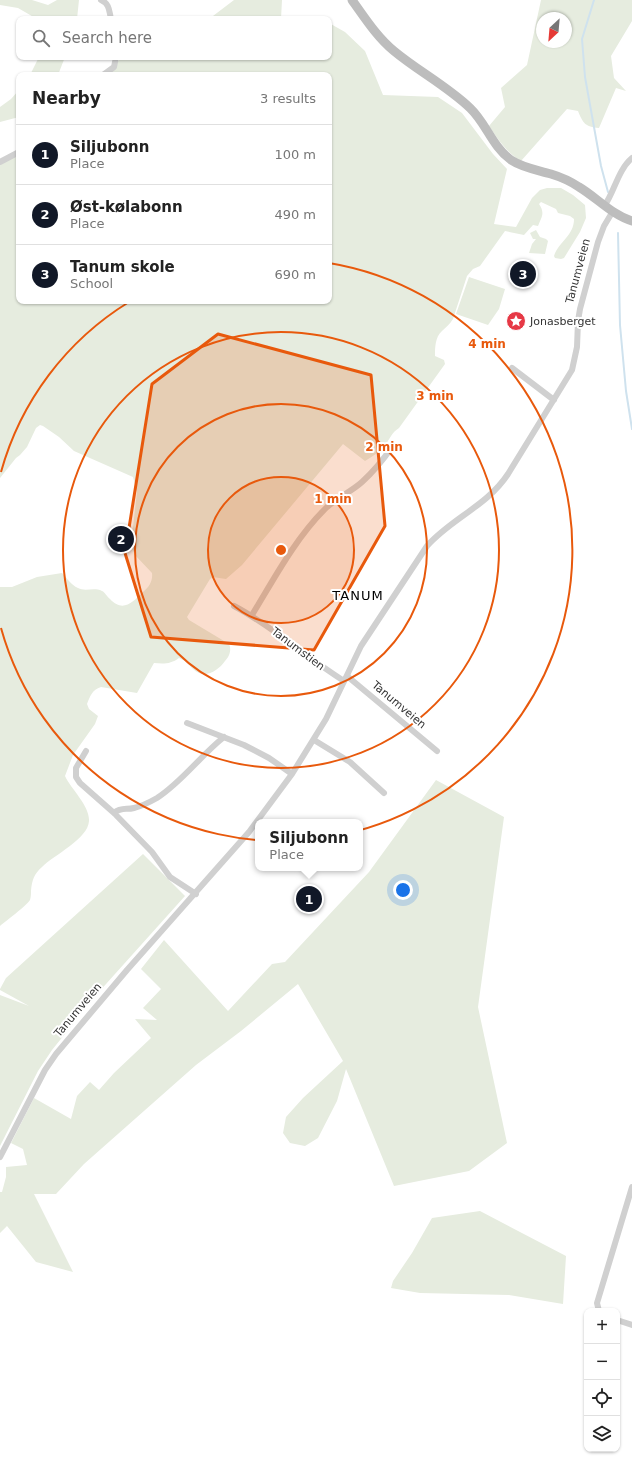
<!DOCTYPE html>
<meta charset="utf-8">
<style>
:root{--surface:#fff;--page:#f2f2f2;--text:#222;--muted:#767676;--line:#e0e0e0;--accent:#111827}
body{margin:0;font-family:"DejaVu Sans",sans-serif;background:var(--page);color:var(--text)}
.controls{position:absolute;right:12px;bottom:12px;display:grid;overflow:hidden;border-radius:8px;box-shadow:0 1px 3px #0004}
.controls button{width:36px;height:36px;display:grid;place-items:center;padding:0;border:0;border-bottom:1px solid var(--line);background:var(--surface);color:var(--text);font:20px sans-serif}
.compass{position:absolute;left:536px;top:12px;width:36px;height:36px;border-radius:50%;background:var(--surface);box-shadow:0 1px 3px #0004;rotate:206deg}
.you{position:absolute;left:403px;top:890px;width:14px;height:14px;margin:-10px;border:3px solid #fff;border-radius:50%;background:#1a73e8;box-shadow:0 0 0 6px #1a73e833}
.badge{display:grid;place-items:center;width:26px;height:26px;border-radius:50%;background:var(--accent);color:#fff;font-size:13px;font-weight:700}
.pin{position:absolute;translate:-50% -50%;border:2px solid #fff;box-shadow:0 1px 4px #0006}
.popup{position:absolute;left:255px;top:819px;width:108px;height:52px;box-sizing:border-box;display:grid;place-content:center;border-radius:8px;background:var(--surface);filter:drop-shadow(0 1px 3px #0005);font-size:13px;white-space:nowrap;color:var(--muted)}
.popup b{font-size:15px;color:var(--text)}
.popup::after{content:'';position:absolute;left:50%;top:100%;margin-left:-8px;border:8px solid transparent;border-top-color:var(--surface)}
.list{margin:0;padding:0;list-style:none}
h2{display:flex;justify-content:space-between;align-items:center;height:52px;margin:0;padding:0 16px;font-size:17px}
h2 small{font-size:13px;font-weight:400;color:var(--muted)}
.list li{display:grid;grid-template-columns:26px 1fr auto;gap:12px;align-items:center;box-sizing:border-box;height:60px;padding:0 16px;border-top:1px solid var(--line)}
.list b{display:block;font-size:15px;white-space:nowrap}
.list p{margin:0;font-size:13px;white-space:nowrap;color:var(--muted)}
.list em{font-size:13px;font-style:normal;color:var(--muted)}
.icon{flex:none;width:22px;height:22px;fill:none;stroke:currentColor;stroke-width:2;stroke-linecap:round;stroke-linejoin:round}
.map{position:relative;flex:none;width:632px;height:1464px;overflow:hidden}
.search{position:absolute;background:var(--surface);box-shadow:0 1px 3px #0004;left:16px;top:16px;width:316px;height:44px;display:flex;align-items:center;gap:10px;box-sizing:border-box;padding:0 14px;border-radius:8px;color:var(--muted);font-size:15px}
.panel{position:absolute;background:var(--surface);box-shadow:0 1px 3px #0004;left:16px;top:72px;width:316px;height:232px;border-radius:8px}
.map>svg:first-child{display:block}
.green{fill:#e6ecdf;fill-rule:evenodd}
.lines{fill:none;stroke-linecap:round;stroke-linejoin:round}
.stream{stroke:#cfe2ee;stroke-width:2}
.minor{stroke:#d0d0d0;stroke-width:6}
.secondary{stroke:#bdbdbd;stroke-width:9}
.marked{fill:#e8590c;fill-opacity:0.2;stroke:#e8590c;stroke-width:3;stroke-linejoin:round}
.ring{fill:none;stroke:#e8590c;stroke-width:2}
.labels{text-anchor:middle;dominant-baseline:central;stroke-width:4;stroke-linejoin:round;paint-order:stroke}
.street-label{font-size:11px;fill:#333;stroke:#fff}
.poi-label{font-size:11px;fill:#333;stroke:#fff;text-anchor:start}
.quarter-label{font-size:13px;letter-spacing:1px;fill:#000;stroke:#fff}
.centre{fill:#e8590c;stroke:#fff;stroke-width:2}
.ring-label{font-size:12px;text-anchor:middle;font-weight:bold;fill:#e8590c;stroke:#fff;stroke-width:4;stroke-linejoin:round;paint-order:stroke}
</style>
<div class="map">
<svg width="632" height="1464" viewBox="0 0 632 1464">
<rect width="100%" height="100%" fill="#fff"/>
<!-- green -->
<path class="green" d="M0 0H32L48 5 57 0H79L77 19H37L18 8 0 5Z
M234 0H282L281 19H209Z
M541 0H632V21L611 56 614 78 626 91 616 88 599 128C585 127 583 123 578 111L567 109 521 161C506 152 498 139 489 126L505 107 501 88 527 65ZM542 18H566V42H542Z
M329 23 345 32 365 51 383 95 438 97 462 113 493 154 507 169 494 224 516 227 532 198 540 190 547 188H561L573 195 585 205 586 218 580 232 564 258 561 259 555 258 554 256C559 241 574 236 574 219L570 216 558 213 556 209 541 202 539 204C545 213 542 216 538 226L533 225 524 235 505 231 480 266 473 269 467 276 453 319C450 324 446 327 442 331 435 337 435 348 435 356L444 360 445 364 399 428C391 433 391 438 385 445 379 452 372 457 365 461L343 444 242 565 226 579 213 577 210 579 187 617 189 620 229 644C232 650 229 657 225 661 218 671 204 680 193 669 187 663 188 662 179 658 171 664 164 664 154 663L137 693 101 687C92 690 90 696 87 704L89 709 98 716 95 724 73 755 65 776C71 789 90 806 89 821 88 839 54 855 42 867 34 874 32 880 31 891 31 893 31 897 30 900 25 907 7 920 0 926V587H12L37 577 62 573C67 578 71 585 78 588 85 592 94 587 102 591 105 592 107 597 110 599 123 613 133 602 143 592 149 587 153 581 152 573L135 555 131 545 137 492 133 477 74 451 59 437 43 426 40 425 36 428 27 447 20 455 16 458 0 478V165L19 153V301H329V75H105L122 57H329Z
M39 57H65L58 75H30Z
M19 90V117L0 122V107L11 99Z
M536 230 540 237 546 239 548 241 545 254 529 253 532 244 536 239H533L530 233Z
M469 277 505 289 499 309 488 325 456 314Z
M436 780 504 817 478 1007 507 1143 469 1171 394 1186 346 1069 337 1101 318 1138 305 1146 290 1143 283 1133 286 1117 303 1098 343 1061 298 984 241 1031 196 1065 84 1164 56 1194H34L73 1272 36 1262 7 1226 0 1233V1192H2L6 1177V1167L27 1165 23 1149 11 1143 34 1098 71 1119 77 1096 90 1082 99 1090 114 1073 151 1038 135 1019 157 1020 143 1008 161 989 141 969 164 940 228 1011 272 964 285 962 369 872Z
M143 854 185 896 71 1023 73 1024 52 1050 38 1071 0 1146V995L29 1006 0 990V989L6 978Z
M480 1211 566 1256 563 1304 509 1295 420 1293 391 1288 393 1281 412 1253 432 1218Z"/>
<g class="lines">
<!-- stream -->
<path class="stream" d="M594 0 582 39 585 77 601 166 608 192
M618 233 620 325 626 391 632 429"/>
<!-- minor -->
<path class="minor" d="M101 0C110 4 109 11 111 19
M103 75 114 67 116 57
M0 162 19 152
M605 205C615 190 618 170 632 158
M512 368 554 400
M234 606C274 627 307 658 344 681
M252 615C274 579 295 539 325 509 336 498 351 492 362 482 373 472 383 460 392 447
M347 676 437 751
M187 723 244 745 269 758 292 774
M314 740 350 762 384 793
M86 751 76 768V777L80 783 114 813 152 852 170 877 196 894
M114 813C121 807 126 810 134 808 142 806 150 802 157 798 182 782 200 756 224 737
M0 1157 45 1070 56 1054 127 970 249 832 292 774 326 719 361 646 427 546C452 518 487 506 508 474L572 370 577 347 578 321 580 309 598 242 604 226 613 211
M599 1311 597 1303 632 1187
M617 1320 632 1325"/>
<!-- secondary -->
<path class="secondary" d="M352 0C365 18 377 37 394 51 418 71 447 86 470 108 486 123 492 146 511 160 523 168 538 170 551 174 561 177 570 181 579 187 596 197 612 215 632 221"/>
</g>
<!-- marked area -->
<path class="marked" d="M218 334 371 375 385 526 314 650 151 637 125 553 152 384Z"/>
<!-- distance rings -->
<circle cx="281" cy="550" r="73" fill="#e8590c" fill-opacity=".12"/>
<g class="ring">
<circle cx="281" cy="550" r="73"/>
<circle cx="281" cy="550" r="146"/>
<circle cx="281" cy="550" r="218"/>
<path d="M1 472A291 291 0 0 1 129 302M329 263A291 291 0 1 1 1 628"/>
</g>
<!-- icons -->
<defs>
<g id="sight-disc" transform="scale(1)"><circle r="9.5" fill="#e63946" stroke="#fff"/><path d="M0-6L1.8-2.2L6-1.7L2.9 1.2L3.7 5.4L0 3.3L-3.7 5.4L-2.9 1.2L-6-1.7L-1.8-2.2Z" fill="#fff"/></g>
</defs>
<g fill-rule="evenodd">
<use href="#sight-disc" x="516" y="321"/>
</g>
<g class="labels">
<!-- street labels -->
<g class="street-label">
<text transform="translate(578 271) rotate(-75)">Tanumveien</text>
<text transform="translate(298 649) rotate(37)">Tanumstien</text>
<text transform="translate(399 705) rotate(40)">Tanumveien</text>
<text transform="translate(78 1010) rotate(-50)">Tanumveien</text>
</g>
<!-- poi labels -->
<g class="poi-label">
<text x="530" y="321">Jonasberget</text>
</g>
<!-- quarter labels -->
<g class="quarter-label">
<text x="358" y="595">TANUM</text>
</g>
</g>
<circle cx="281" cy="550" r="6" class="centre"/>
<g class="ring-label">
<text x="487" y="348">4 min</text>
<text x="435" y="400">3 min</text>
<text x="384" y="451">2 min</text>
<text x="333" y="503">1 min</text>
</g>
</svg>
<div class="controls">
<button>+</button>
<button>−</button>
<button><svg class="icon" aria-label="locate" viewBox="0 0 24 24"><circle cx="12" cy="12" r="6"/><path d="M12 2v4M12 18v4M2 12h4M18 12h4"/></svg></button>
<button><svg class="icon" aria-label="layers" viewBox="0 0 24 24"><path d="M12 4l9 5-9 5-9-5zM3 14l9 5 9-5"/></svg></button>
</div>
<svg class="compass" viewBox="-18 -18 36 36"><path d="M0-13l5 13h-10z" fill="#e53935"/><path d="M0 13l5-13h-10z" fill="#767676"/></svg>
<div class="you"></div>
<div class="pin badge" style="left:309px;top:899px">1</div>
<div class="popup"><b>Siljubonn</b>Place</div>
<div class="pin badge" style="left:121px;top:539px">2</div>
<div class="pin badge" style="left:523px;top:274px">3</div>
<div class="search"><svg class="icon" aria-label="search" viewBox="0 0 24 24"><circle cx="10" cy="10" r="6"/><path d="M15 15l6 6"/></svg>Search here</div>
<section class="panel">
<h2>Nearby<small>3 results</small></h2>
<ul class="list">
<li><span class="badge">1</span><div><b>Siljubonn</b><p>Place</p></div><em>100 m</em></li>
<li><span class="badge">2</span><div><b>Øst-kølabonn</b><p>Place</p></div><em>490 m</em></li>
<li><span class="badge">3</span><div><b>Tanum skole</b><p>School</p></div><em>690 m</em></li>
</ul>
</section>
</div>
